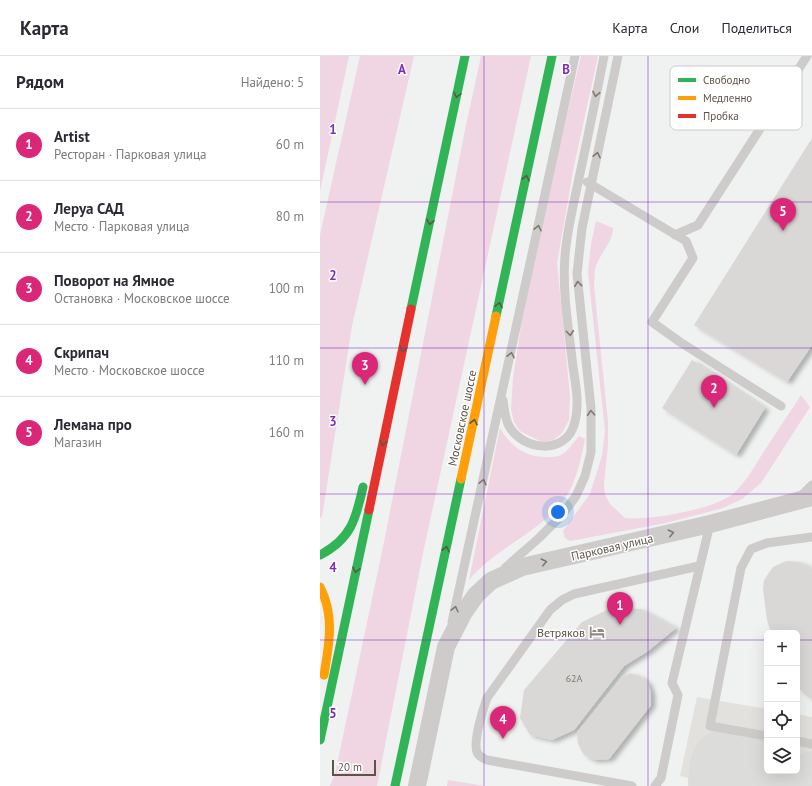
<!DOCTYPE html>
<html lang="ru">
<meta charset="utf-8">
<style>
:root{--surface:#fff;--page:#f2f2f3;--text:#2b2b33;--muted:#7c7c81;--line:#e1e1e2;--accent:#db2777}
body{margin:0;font-family:"PT Sans",sans-serif;background:var(--page);color:var(--text)}
.controls{position:absolute;right:12px;bottom:12px;display:grid;overflow:hidden;border-radius:6px;box-shadow:0 4px 16px #0002}
.controls button{width:36px;height:36px;display:grid;place-items:center;padding:0;border:0;border-bottom:1px solid var(--line);background:var(--surface);color:var(--text);font:20px sans-serif}
.scale{position:absolute;left:12px;bottom:10px;width:44px;box-sizing:border-box;padding-left:4px;border:2px solid #5d5447;border-top:0;font-size:11px;line-height:14px;white-space:nowrap;color:#5d5447;-webkit-text-stroke:3px #fff;paint-order:stroke}
.you{position:absolute;left:238px;top:456px;width:14px;height:14px;margin:-10px;border:3px solid #fff;border-radius:50%;background:#1a73e8;box-shadow:0 0 0 6px #1a73e833}
.badge{display:grid;place-items:center;width:26px;height:26px;border-radius:50%;background:var(--accent);color:#fff;font-size:13px;font-weight:700}
.pin{position:absolute;translate:-50% -33px;filter:drop-shadow(0 1px 2px #0008)}
.pin::after{content:'';position:absolute;top:21px;width:14px;height:12px;background:inherit;clip-path:polygon(0 0,100% 0,50% 100%)}
.list{margin:0;padding:0;list-style:none}
h2{display:flex;justify-content:space-between;align-items:center;height:52px;margin:0;padding:0 16px;font-size:17px}
h2 small{font-size:13px;font-weight:400;color:var(--muted)}
.list li{display:grid;grid-template-columns:26px 1fr auto;gap:12px;align-items:center;box-sizing:border-box;height:72px;padding:0 16px;border-top:1px solid var(--line)}
.list b{display:block;font-size:15px;white-space:nowrap}
.list p{margin:0;font-size:13px;white-space:nowrap;color:var(--muted)}
.list em{font-size:13px;font-style:normal;color:var(--muted)}
.icon{flex:none;width:22px;height:22px;fill:none;stroke:currentColor;stroke-width:2;stroke-linecap:round;stroke-linejoin:round}
.map{position:relative;flex:none;width:492px;height:730px;overflow:hidden}
header{display:flex;align-items:center;gap:24px;box-sizing:border-box;height:56px;padding:0 20px;background:var(--surface);border-bottom:1px solid var(--line)}
header strong{font-size:19px}
nav{display:flex;gap:22px;margin-inline-start:auto;font-size:14px}
main{display:flex}
aside{flex:1;background:var(--surface)}
.map>svg:first-child{display:block}
.airport{fill:#e2e1de}
.green{fill:#f0d5e2}
.lines{fill:none;stroke-linecap:round;stroke-linejoin:round}
.taxiway{stroke:#dcdcdb;stroke-width:40}
.building{fill:#d9d8d7;filter:url(#shadow)}
.lane{stroke:#ceccca;stroke-width:9}
.street{stroke:#ceccca;stroke-width:18}
.fast{stroke:#30b455;stroke-width:9}
.slow{stroke:#ff9f0a;stroke-width:9}
.jam{stroke:#e5322d;stroke-width:9}
.oneway{stroke:#7f786e}
.oneway2{stroke:#5b5948}
.grid{fill:none;stroke:#7b2cbf;stroke-width:1;stroke-opacity:0.55}
.labels{text-anchor:middle;dominant-baseline:central;stroke-width:3;stroke-linejoin:round;paint-order:stroke}
.number-label{font-size:10px;fill:#7d766c}
.street-label{font-size:12px;fill:#5d5447;stroke:#fff}
.poi-label{font-size:12px;fill:#5d5447;stroke:#fff;text-anchor:end}
.key{fill:#fff;stroke:#ceccc8;stroke-width:1}
.key-label{font-size:11px;fill:#5d5447}
.grid-label{font-size:13px;text-anchor:middle;font-weight:bold;fill:#7b2cbf;stroke:#fff;stroke-width:3;stroke-linejoin:round;paint-order:stroke}
</style>
<header>
<strong>Карта</strong>
<nav><a>Карта</a><a>Слои</a><a>Поделиться</a></nav>
</header>
<main>
<aside>
<h2>Рядом<small>Найдено: 5</small></h2>
<ul class="list">
<li><span class="badge">1</span><div><b>Artist</b><p>Ресторан · Парковая улица</p></div><em>60 m</em></li>
<li><span class="badge">2</span><div><b>Леруа САД</b><p>Место · Парковая улица</p></div><em>80 m</em></li>
<li><span class="badge">3</span><div><b>Поворот на Ямное</b><p>Остановка · Московское шоссе</p></div><em>100 m</em></li>
<li><span class="badge">4</span><div><b>Скрипач</b><p>Место · Московское шоссе</p></div><em>110 m</em></li>
<li><span class="badge">5</span><div><b>Лемана про</b><p>Магазин</p></div><em>160 m</em></li>
</ul>
</aside>
<div class="map">
<svg width="492" height="730" viewBox="0 0 492 730">
<defs>
<filter id="shadow"><feDropShadow dx="4.5" dy="2.5" stdDeviation="2" flood-color="#0004"/></filter>
</defs>
<rect width="100%" height="100%" fill="#f0f1f1"/>
<!-- airport -->
<path class="airport" d="M377 641 447 653V715H477V658L492 661V730H446L373 717 372 723 360 720Z"/>
<!-- green -->
<path class="green" d="M0 0H29L0 135Z
M40 0H94L32 270 2 461 0 462V179Z
M161 0H211L103 497 57 730H10L15 718 63 491 145 74Z
M261 0H278L254 110 237 207 250 340 249 364 242 377 233 384 222 386 200 375 194 366 191 353 193 322 201 271 227 142Z
M276 165 293 172C293 187 279 198 275 213 274 217 275 223 274 229L288 366V389L284 428 285 439 290 448 305 462C328 465 397 453 414 437 425 427 433 413 441 400 454 380 468 359 481 339L490 351 441 427 422 443 403 452 346 467 250 485 245 482 243 475 270 438 282 400 285 375 268 216 271 188Z
M180 372C190 389 203 400 224 401 228 401 235 401 239 400 248 396 253 387 259 380L265 383C262 399 258 416 252 430 233 472 177 489 149 524Z
M128 724 165 730H127Z"/>
<g class="lines">
<!-- taxiway -->
<path class="taxiway" d="M388 727C389 719 389 709 392 702 400 684 432 697 447 700
M421 730C423 718 423 703 436 698
M454 730 457 715
M488 730 492 715"/>
</g>
<!-- building -->
<path class="building" d="M492 82V289L467 326 374 269Z
M372 304 445 352 416 399 342 352Z
M466 505 480 506 492 513V644L477 631V577H451L447 564 443 533 444 524 453 511Z
M291 552 321 553 356 572 328 595 304 610 254 674 232 684 210 679 200 662 204 634 262 566Z
M311 617 321 621 328 627 331 637V649L289 703 274 704 264 699 258 688 257 677 303 620Z"/>
<g class="lines">
<!-- lane -->
<path class="lane" d="M267 126 366 185 373 202 332 266 360 286 461 350
M355 179 378 169 487 0
M183 344C184 352 185 363 189 370 203 395 245 399 254 369 260 350 256 330 253 311 249 275 242 236 245 200 247 173 254 147 259 122 268 81 276 41 284 0
M480 441 492 429
M185 512 219 482 242 459 256 440 265 420 271 396V352L257 218 262 172 298 0
M132 566 255 0
M447 680 390 670 421 512 431 493 447 487 492 481
M477 685 492 688
M312 730 167 704C163 702 159 701 157 696 153 685 163 653 167 642L230 554 242 544 254 538 379 510
M335 730 341 722 358 639 352 627 390 468"/>
<!-- street -->
<path class="street" d="M97 730 126 591 144 556 156 539 171 525 202 511 390 468 492 441"/>
<!-- fast -->
<path class="fast" d="M91 253 145 0
M176 260 232 0
M0 499C31 483 36 463 43 431
M0 684 49 454
M75 730 141 423"/>
<!-- slow -->
<path class="slow" d="M141 423 176 260
M0 531C15 560 9 588 4 619"/>
<!-- jam -->
<path class="jam" d="M49 454 91 253"/>
</g>
<!-- one-way arrows -->
<defs><path id="oneway-chevron" d="M-2-3.5L2.5 0L-2 3.5" fill="none" stroke-width="1.6" stroke-linecap="round" stroke-linejoin="round"/></defs>
<g class="oneway">
<use href="#oneway-chevron" transform="translate(276 38) rotate(101)"/>
<use href="#oneway-chevron" transform="translate(277 99) rotate(-78)"/>
<use href="#oneway-chevron" transform="translate(218 172) rotate(-78)"/>
<use href="#oneway-chevron" transform="translate(258 228) rotate(-96)"/>
<use href="#oneway-chevron" transform="translate(250 277) rotate(85)"/>
<use href="#oneway-chevron" transform="translate(191 299) rotate(-78)"/>
<use href="#oneway-chevron" transform="translate(271 357) rotate(-93)"/>
<use href="#oneway-chevron" transform="translate(163 426) rotate(-77)"/>
<use href="#oneway-chevron" transform="translate(351 477) rotate(-13)"/>
<use href="#oneway-chevron" transform="translate(224 506) rotate(-13)"/>
<use href="#oneway-chevron" transform="translate(135 553) rotate(-77)"/>
</g>
<g class="oneway2">
<use href="#oneway-chevron" transform="translate(137 39) rotate(102)"/>
<use href="#oneway-chevron" transform="translate(206 122) rotate(-78)"/>
<use href="#oneway-chevron" transform="translate(110 166) rotate(102)"/>
<use href="#oneway-chevron" transform="translate(179 249) rotate(-78)"/>
<use href="#oneway-chevron" transform="translate(83 293) rotate(102)"/>
<use href="#oneway-chevron" transform="translate(154 366) rotate(-78)"/>
<use href="#oneway-chevron" transform="translate(63 387) rotate(102)"/>
<use href="#oneway-chevron" transform="translate(126 493) rotate(-78)"/>
<use href="#oneway-chevron" transform="translate(36 514) rotate(102)"/>
</g>
<!-- grid -->
<path class="grid" d="M164 0V730M328 0V730M0 146H492M0 292H492M0 438H492M0 584H447M477 584H492"/>
<!-- icons -->
<defs>
<g id="hotel-bare" transform="scale(1.2)"><path d="M-6-4.5h1.5V1H6V5H4.5V3h-9V5H-6ZM-4 0a1.8 1.8 0 1 1 3.6 0ZM.5 0V-2.5h3Q6-2.5 6 0Z" fill="#908b82" stroke="#fff" stroke-width="2.5" paint-order="stroke"/></g>
</defs>
<g fill-rule="evenodd">
<use href="#hotel-bare" x="277" y="576"/>
</g>
<g class="labels">
<!-- number labels -->
<g class="number-label">
<text x="254" y="622">62А</text>
</g>
<!-- street labels -->
<g class="street-label">
<text transform="translate(142 362) rotate(-78)">Московское шоссе</text>
<text transform="translate(292 491) rotate(-13)">Парковая улица</text>
</g>
<!-- poi labels -->
<g class="poi-label">
<text x="265" y="576">Ветряков</text>
</g>
</g>
<!-- legend -->
<rect x="350" y="10" width="132" height="64" rx="6" class="key"/>
<rect x="358" y="22" width="18" height="4" fill="#30b455"/>
<rect x="358" y="40" width="18" height="4" fill="#ff9f0a"/>
<rect x="358" y="58" width="18" height="4" fill="#e5322d"/>
<g class="key-label">
<text x="383" y="28">Свободно</text>
<text x="383" y="46">Медленно</text>
<text x="383" y="64">Пробка</text>
</g>
<g class="grid-label">
<text x="82" y="18">A</text>
<text x="246" y="18">B</text>
<text x="13" y="78">1</text>
<text x="13" y="224">2</text>
<text x="13" y="370">3</text>
<text x="13" y="516">4</text>
<text x="13" y="662">5</text>
</g>
</svg>
<div class="controls">
<button>+</button>
<button>−</button>
<button><svg class="icon" aria-label="locate" viewBox="0 0 24 24"><circle cx="12" cy="12" r="6"/><path d="M12 2v4M12 18v4M2 12h4M18 12h4"/></svg></button>
<button><svg class="icon" aria-label="layers" viewBox="0 0 24 24"><path d="M12 4l9 5-9 5-9-5zM3 14l9 5 9-5"/></svg></button>
</div>
<div class="scale">20 m</div>
<div class="you"></div>
<div class="pin badge" style="left:300px;top:569px">1</div>
<div class="pin badge" style="left:394px;top:352px">2</div>
<div class="pin badge" style="left:45px;top:329px">3</div>
<div class="pin badge" style="left:183px;top:683px">4</div>
<div class="pin badge" style="left:463px;top:175px">5</div>
</div>
</main>
